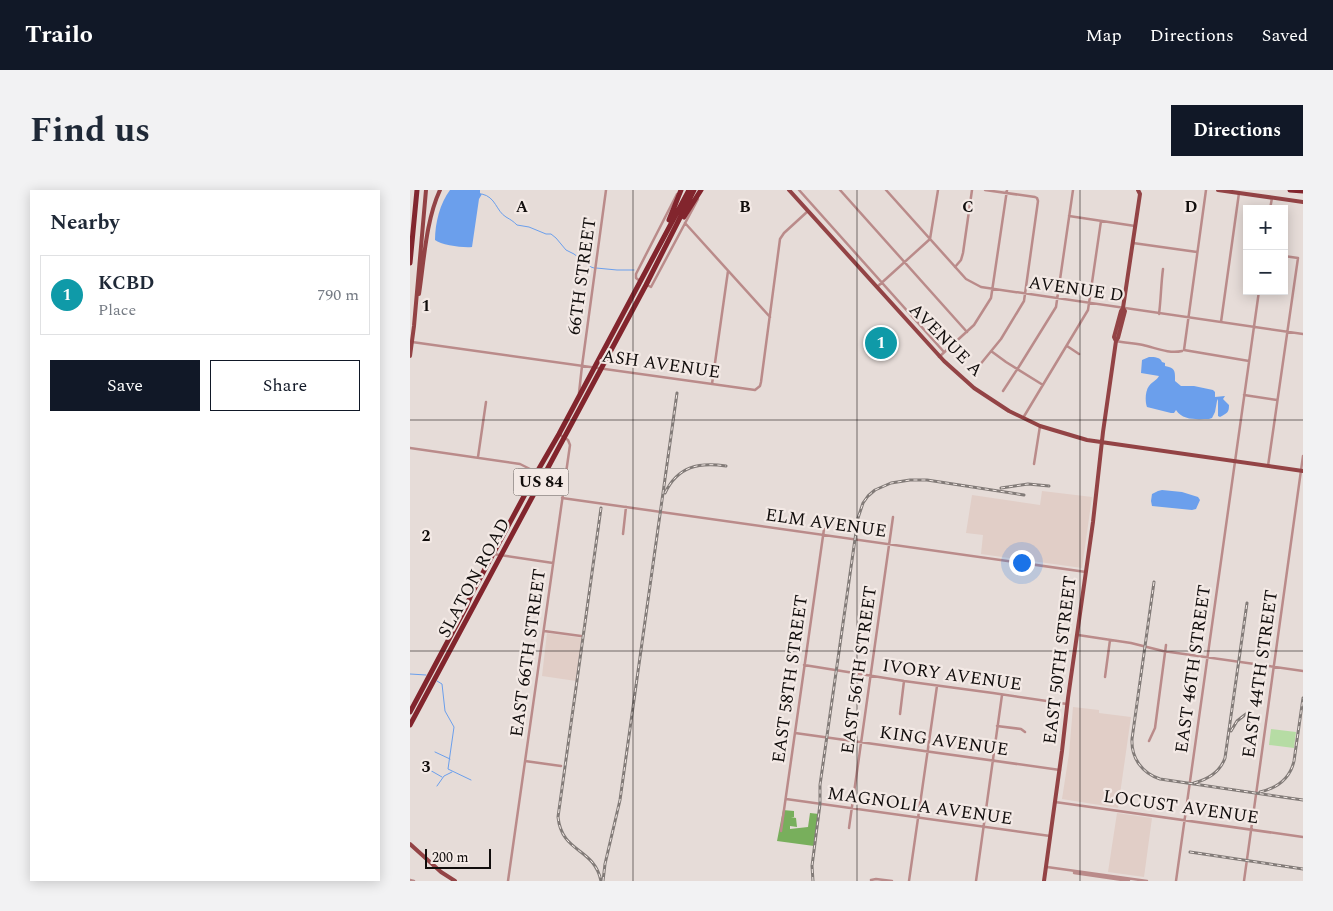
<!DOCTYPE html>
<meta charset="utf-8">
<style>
:root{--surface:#fff;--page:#f2f2f3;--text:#1f2937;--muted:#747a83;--line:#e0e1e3;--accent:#111827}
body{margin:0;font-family:Spectral,serif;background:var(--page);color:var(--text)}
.controls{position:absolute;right:15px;top:15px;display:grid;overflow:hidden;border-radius:0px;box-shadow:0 2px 12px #0003}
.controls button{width:45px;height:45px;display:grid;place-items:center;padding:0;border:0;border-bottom:1px solid var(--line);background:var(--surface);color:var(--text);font:25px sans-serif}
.scale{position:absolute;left:15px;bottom:12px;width:66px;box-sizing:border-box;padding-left:5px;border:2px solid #110d0c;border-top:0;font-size:14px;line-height:18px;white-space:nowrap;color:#110d0c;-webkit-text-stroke:4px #f3e9e5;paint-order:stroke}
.you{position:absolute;left:611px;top:372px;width:18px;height:18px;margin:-12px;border:4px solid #fff;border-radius:50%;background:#1a73e8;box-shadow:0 0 0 8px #1a73e833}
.badge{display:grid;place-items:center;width:32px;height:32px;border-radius:50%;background:var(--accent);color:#fff;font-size:16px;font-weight:700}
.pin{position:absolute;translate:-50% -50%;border:2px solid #fff;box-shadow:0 1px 5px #0006}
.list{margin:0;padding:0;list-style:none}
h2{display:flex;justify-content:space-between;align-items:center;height:65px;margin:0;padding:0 20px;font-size:21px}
h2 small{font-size:16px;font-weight:400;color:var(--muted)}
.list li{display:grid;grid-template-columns:32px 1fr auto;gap:15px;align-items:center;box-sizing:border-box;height:80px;margin:0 10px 10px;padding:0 10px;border:1px solid var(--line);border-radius:0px}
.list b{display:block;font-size:19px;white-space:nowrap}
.list p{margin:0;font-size:16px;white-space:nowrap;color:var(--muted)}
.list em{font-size:16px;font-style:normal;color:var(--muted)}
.actions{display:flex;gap:10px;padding:15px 20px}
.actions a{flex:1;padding:11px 0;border:1px solid var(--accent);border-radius:0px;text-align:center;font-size:18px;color:var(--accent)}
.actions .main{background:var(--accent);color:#fff}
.map{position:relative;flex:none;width:893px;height:691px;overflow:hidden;border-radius:0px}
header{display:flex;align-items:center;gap:30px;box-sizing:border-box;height:70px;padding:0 25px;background:var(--accent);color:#fff}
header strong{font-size:24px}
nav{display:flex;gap:28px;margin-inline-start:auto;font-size:18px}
.intro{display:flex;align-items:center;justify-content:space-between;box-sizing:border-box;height:120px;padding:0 30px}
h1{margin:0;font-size:35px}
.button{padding:12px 22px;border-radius:0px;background:var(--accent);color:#fff;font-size:18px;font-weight:700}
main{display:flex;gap:30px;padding:0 30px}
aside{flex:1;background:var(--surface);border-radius:0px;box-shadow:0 2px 12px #0003}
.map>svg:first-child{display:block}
.built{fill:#e1cec7}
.green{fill:#b6dca4}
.forest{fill:#78af5c}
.water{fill:#6b9fec}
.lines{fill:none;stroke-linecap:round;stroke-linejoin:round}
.stream{stroke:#6b9fec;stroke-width:1}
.minor{stroke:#ba8b8a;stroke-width:2.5}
.major{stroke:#934345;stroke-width:4}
.highway{stroke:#82252d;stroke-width:5}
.rail-casing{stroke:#827b78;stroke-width:3}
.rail{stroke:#f3e9e5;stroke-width:1;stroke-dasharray:4;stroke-linecap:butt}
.grid{fill:none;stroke:#110d0c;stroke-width:1;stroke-opacity:0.55}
.labels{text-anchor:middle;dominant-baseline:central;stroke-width:4.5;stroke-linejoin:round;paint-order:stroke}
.shield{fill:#f3e9e5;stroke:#554f4d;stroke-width:1}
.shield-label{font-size:16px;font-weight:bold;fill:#110d0c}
.street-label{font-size:18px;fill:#110d0c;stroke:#f3e9e5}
.grid-label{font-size:16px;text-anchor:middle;font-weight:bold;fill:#110d0c;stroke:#f3e9e5;stroke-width:4.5;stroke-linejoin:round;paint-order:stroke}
</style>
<header>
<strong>Trailo</strong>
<nav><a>Map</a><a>Directions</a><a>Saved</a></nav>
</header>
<div class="intro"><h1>Find us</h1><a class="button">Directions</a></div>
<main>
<aside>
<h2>Nearby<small></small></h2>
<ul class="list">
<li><span class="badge" style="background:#0f9aa8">1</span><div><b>KCBD</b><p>Place</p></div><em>790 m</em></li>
</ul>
<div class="actions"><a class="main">Save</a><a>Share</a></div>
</aside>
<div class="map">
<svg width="893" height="691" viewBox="0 0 893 691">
<rect width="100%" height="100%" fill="#e6dcd8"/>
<!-- built -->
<path class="built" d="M632 301 682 307 672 378 571 364 573 345 556 343 562 305 630 315Z
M137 443 172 448 166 491 132 486Z
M663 517 689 520V523L721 527 708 618 652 609 659 564Z
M707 623 742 628 734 687 698 682Z"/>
<!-- green -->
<path class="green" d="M861 539 886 542 884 558 859 555Z"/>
<!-- forest -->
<path class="forest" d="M373 620 384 621V627H381L386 628 387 637 380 636V639L398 637 400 623 409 624 404 656 367 651Z"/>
<!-- water -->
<path class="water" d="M40 0H70V3L72 4 69 9 62 57C53 58 31 55 25 50 25 33 30 13 40 0Z
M739 167C745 167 750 167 752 172L755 173V176C766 178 765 182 765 191L771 196H784L803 200 805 202V207L815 206 813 209 819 215C819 223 817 223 810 227L808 226V209L807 211 805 222 802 228 799 229C787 229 773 231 766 220L764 223H761L737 217C735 212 735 201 739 196 743 191 746 191 749 186L731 183 732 170Z
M752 300 772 302 788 307 790 310 786 319 782 320 742 316 741 311 742 304 748 301Z"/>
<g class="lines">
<!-- stream -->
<path class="stream" d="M72 4C86 7 86 21 96 27 101 30 103 31 107 35L119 37 136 44H141L146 48 156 60 164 64 181 77 184 78
M186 78 207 80H224
M0 484 16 485
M27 491 32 494 35 521 44 537 38 579 61 590
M25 562 40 569
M18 579 32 587
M27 596 34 586 42 582"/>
<!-- minor -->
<path class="minor" d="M389 0 534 162
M430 0 557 142
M476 0 556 89 571 97 893 144
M796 0 774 160 839 171
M860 19 862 8
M659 26 725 36
M275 33 360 127
M723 53 787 62
M545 77 551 70 553 63 562 0
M230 91 226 88V84L267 4
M237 95 241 97 288 9
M467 97 520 49 528 0
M749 124C751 109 751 94 753 79
M811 132 829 3
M706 151C715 153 724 153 733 155 746 158 759 164 772 161
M2 152 345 200 350 196 351 192 370 49 374 43 398 21
M657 156 669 164
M581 161 596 172 633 195
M529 167 564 135 581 108 597 0
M564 182 591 149 614 111 628 11 627 8 625 7 575 0
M302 194 318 81
M593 201 610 175 646 117 663 0
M169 203 172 176 196 0
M834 205 867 210
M613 228 678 120 691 31
M0 258 110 274 126 282
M68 267 76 212
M624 274 630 236
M858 276 888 68 874 66
M152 308 676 382
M213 344 216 317
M83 364 143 373
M134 441 171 446
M668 445 721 453 753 461 893 481
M394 475 494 491 583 503 657 514
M695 487 700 450
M490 524 494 491
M587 536 611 539 615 542
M385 543 650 580
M739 551 745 538 756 455
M115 571 151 576
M376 609 640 646
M645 612 893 647
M439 638 483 327
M371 641 414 339
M637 677 737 691
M664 683 719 691
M0 690 4 691
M461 690 466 689 482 691
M98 691 160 255 158 250 149 244
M499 691 527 496
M566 691 592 505
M766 691 849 101
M834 691 893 266"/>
<!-- major -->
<path class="major" d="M379 0 534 171 564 198 599 221 630 236 677 250 893 281
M808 0 893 12
M9 104C14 71 16 30 30 0
M706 151 708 148 715 121 713 118 730 4 728 0
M0 166 4 136 16 0
M0 654 31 682 45 691
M634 691 652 561 658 508 683 332 693 242 706 151 704 147 711 121 713 118"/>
<!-- highway -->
<path class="highway" d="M880 0 893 1
M274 27 291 0
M259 30 271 0
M0 73 7 0
M0 522 56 417 61 405 127 282 149 244 279 0
M0 535 236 95 284 0"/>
<!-- rail casing -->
<g class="rail-casing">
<path id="rail" d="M591 298 618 294 639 296
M255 303C268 276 289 272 316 276
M191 318 148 627C152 664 184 657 191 691
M744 392 722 549C721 568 732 583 750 589L893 610
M821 541 827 531 836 524
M784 593C799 589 810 582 815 568L837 413
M850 602C867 598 880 589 884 571L893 508
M780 662 893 679
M193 691 195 674 210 610 267 203
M403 691 402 676 410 614V595L448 328 453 313 458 306 465 300 481 293 500 290H517L614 305"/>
</g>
<!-- rail -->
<use href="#rail" class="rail"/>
</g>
<!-- grid -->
<path class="grid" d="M223 0V691M447 0V691M670 0V691M0 230H893M0 461H893"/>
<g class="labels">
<!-- shield labels -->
<rect class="shield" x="103.5" y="278.5" width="55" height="27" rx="4"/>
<g class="shield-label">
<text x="131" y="292">US 84</text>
</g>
<!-- street labels -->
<g class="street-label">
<text transform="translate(172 86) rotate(-82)">66TH STREET</text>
<text transform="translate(666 99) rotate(8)">AVENUE D</text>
<text transform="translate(536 150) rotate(45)">AVENUE A</text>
<text transform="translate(251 174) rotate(8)">ASH AVENUE</text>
<text transform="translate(416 333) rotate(8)">ELM AVENUE</text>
<text transform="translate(64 388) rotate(-62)">SLATON ROAD</text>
<text transform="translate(118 463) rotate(-82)">EAST 66TH STREET</text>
<text transform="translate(650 470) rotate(-83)">EAST 50TH STREET</text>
<text transform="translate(783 479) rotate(-82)">EAST 46TH STREET</text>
<text transform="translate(449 480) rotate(-82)">EAST 56TH STREET</text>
<text transform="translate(850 484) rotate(-82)">EAST 44TH STREET</text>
<text transform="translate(542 485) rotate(8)">IVORY AVENUE</text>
<text transform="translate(380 489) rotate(-82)">EAST 58TH STREET</text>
<text transform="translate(534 551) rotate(8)">KING AVENUE</text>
<text transform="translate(510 616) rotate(8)">MAGNOLIA AVENUE</text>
<text transform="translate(771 617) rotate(8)">LOCUST AVENUE</text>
</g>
</g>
<g class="grid-label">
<text x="112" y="22">A</text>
<text x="335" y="22">B</text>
<text x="558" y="22">C</text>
<text x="781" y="22">D</text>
<text x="16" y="121">1</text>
<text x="16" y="351">2</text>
<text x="16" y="582">3</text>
</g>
</svg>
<div class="controls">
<button>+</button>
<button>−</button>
</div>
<div class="scale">200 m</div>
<div class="you"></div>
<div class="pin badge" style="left:471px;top:153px;background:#0f9aa8">1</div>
</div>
</main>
